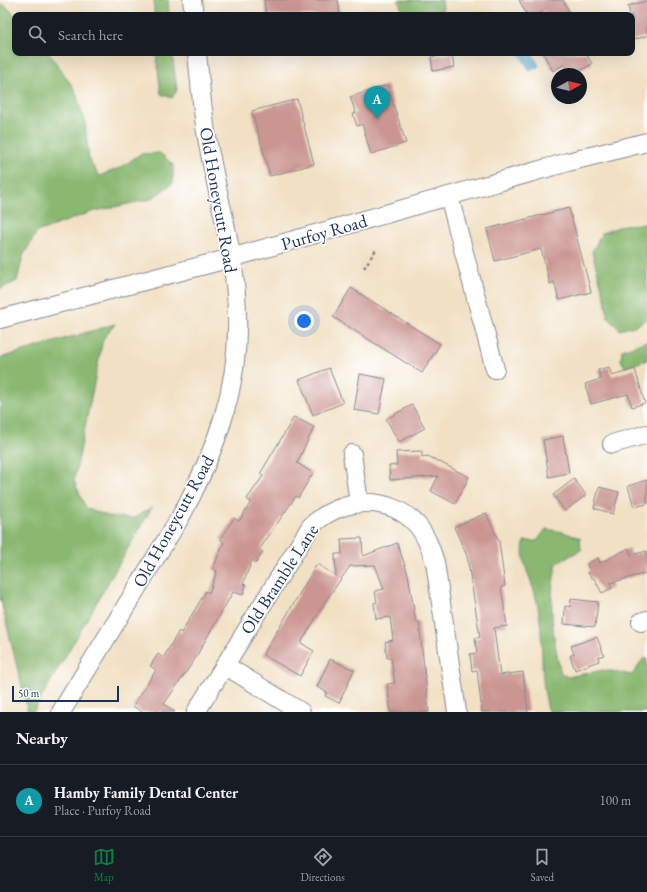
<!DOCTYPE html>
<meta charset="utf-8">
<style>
:root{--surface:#171b24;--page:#242831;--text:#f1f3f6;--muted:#9ea1a6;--line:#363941;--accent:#0b8043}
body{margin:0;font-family:"EB Garamond",serif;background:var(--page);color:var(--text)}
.compass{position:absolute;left:551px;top:68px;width:36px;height:36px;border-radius:50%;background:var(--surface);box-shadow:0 4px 16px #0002;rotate:82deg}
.scale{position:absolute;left:12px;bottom:10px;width:107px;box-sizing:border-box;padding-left:4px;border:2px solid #1b2f5e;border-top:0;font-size:11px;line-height:14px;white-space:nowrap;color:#1b2f5e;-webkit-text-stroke:3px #fff;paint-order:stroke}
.you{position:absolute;left:304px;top:321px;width:14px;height:14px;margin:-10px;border:3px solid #fff;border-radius:50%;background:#1a73e8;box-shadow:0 0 0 6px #1a73e833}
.badge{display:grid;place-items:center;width:26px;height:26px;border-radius:50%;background:var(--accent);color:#fff;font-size:13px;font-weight:700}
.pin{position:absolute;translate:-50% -33px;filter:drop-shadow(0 1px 2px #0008)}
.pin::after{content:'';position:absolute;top:21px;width:14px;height:12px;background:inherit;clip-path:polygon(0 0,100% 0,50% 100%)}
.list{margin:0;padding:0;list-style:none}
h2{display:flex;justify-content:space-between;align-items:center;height:52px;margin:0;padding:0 16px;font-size:17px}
h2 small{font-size:13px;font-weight:400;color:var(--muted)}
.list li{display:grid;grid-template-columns:26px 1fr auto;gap:12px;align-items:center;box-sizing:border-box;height:72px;padding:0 16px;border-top:1px solid var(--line)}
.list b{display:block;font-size:15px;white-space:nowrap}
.list p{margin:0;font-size:13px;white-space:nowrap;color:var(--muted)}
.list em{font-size:13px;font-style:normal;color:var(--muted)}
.icon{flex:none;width:22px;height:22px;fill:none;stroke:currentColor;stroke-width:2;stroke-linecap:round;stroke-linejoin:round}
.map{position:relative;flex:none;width:647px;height:712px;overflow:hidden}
.search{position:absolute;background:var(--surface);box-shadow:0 4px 16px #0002;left:12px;right:12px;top:12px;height:44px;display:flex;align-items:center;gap:10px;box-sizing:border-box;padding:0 14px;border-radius:8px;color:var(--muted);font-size:15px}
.sheet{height:124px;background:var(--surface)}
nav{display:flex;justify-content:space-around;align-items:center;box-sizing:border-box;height:56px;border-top:1px solid var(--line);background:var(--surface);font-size:11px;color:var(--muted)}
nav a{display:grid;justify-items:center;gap:2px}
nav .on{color:var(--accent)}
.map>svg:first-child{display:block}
.forest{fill:#8ab871;stroke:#527468}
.water{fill:#53aad0;stroke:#376c97}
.building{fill:#cb9691}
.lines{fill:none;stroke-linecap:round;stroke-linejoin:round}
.minor-casing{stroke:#868890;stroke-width:20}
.path{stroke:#868890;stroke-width:2.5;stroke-dasharray:3 3;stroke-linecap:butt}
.minor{stroke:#fff;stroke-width:18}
.labels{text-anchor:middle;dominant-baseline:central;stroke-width:3.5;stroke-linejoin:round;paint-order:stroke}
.street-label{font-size:18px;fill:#1b2f5e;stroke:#fff}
</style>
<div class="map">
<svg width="647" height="712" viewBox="0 0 647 712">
<rect width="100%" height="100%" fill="#fff"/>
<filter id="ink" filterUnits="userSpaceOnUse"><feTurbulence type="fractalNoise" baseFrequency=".025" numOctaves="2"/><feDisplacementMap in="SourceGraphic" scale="8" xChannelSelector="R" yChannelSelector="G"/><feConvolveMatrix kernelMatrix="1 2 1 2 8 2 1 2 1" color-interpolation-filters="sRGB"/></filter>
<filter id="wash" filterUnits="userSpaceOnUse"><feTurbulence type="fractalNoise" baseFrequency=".012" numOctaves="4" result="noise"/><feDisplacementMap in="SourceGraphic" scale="16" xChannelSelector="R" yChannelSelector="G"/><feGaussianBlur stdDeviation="0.9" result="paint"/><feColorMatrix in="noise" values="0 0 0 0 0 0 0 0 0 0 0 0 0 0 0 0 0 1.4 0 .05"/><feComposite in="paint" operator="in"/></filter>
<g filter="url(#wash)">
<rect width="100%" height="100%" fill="#f1e0c3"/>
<!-- forest -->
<path class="forest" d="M154 0H168L169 15H154Z
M398 0H442L444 15H404Z
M0 4 6 6 15 15V53H49L75 90 85 123 89 160 99 176 122 167 140 154 160 153 173 165V183L151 199 91 212 37 232 23 256 17 281 0 289Z
M156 53H172L177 90 172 98 161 94Z
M647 224V319L637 325 620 330 608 318 605 299 592 252 602 233 624 225Z
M115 324 103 339 74 481 86 508 111 517 134 518 152 507 33 712H28L0 597V358Z
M647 341V360L625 367 621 360 622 350Z
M546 529 563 532 580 538 581 550 557 563C547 600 553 638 561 674L568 677 603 670 632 675 643 659 647 658V712H548C547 701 543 690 543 679 541 651 543 621 535 594 530 575 520 562 524 541H537Z"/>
<!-- water -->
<path class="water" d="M522 53H532L539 66 530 71 520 54Z"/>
<g id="blocks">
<!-- building -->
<path class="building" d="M264 0H338L340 15H266Z
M519 0H563L571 15H546L544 11 536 15H527Z
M647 1V36L632 40V15H630L628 6Z
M543 53H586L592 64 574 74H571L565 64 553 71Z
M452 54 454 67 433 71 431 57Z
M387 85 406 143 371 154 362 124 357 126 353 114 356 113 350 97Z
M297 99 314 164 270 176 252 111Z
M569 208 591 292 559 300 554 282 550 284 541 249 495 261 487 229Z
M351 288 440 344 422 373 333 317Z
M609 367 612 376 635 369 645 403 632 407 628 394 591 404 585 384 601 379 598 370Z
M329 368 343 403 313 415 299 380Z
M360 374 386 379 379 414 354 410Z
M412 405 425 428 399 442 386 419Z
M294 417 314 427 297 463 313 473 298 498 296 496 259 550 263 552 256 563 252 560 243 584 246 585 243 595 233 592 193 662 164 704 175 712H142L133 706 156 670 150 666 158 654 163 658 179 631 181 633 206 591 209 593 217 571 213 569 224 542 220 539 234 518 239 521 251 502 247 499 263 476 260 474Z
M563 436 569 473 549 477 543 440Z
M422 451V457L428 456 469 477 455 504 431 491 438 476 390 480 389 466 397 465 396 452Z
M574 479 586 495 565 511 553 495Z
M647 480V504L634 507 628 486Z
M599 487 619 492 613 514 594 508Z
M486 513 499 541 505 586 501 587 507 626 494 628 500 675 523 672 528 712H482L477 670 472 671 470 654 477 653 475 638 480 637 467 556 454 527Z
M362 538 363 556 397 543 408 574 416 622H419L429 712H391L387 684 395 683 391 658H387L385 642 393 640 390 617 376 619 374 603 377 602 375 591 384 589 375 565 350 566 325 602 301 643 314 651 300 676 263 655 317 564 336 576 335 554H342L341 539Z
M629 548 631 555 647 551V573L610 583 612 588 602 593 594 578H592L588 573 590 570 587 564 598 558 600 563Z
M571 599 598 602 595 627 564 624 565 606 570 607Z
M597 637 604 655 598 657 599 661 575 670 570 656 574 654 571 646Z
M330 659 354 670 339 703 325 696 327 692 317 687Z"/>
</g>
</g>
<g filter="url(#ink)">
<use href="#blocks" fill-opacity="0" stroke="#868890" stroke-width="1"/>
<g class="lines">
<!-- minor casing -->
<g class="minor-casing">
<path id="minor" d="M192 0 194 15
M449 196 495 369
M0 319 231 258 568 162 647 142
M612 444 647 434
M352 454 359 503
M641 622 647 620
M226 666 301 712
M61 712 181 516C215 452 240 388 237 314 236 254 217 196 207 138 202 110 200 81 197 53
M196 712 311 526C341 498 389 493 418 526 427 537 431 550 435 562L457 712"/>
</g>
<!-- path -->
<path class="path" d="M364 268 377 248"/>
<!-- minor -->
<use href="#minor" class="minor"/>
</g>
</g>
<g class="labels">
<!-- street labels -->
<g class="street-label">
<text transform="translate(219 200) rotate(80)">Old Honeycutt Road</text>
<text transform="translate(324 232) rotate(-16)">Purfoy Road</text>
<text transform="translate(173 521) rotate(-61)">Old Honeycutt Road</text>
<text transform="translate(279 579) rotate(-57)">Old Bramble Lane</text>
</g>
</g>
</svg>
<svg class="compass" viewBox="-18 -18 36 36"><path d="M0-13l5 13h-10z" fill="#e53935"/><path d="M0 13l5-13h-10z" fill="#9ea1a6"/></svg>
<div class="scale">50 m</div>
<div class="you"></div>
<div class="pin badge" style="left:377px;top:119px;background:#0f9aa8">A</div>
<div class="search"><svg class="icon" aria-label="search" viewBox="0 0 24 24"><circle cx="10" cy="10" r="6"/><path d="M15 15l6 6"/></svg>Search here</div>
</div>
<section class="sheet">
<h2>Nearby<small></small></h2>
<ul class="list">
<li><span class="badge" style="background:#0f9aa8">A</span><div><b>Hamby Family Dental Center</b><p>Place · Purfoy Road</p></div><em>100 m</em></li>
</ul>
</section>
<nav>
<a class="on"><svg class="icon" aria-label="map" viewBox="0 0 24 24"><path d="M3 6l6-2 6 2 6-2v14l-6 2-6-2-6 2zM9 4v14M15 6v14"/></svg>Map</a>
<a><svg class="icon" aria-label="directions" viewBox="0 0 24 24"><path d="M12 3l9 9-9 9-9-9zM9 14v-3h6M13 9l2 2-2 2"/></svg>Directions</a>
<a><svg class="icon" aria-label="saved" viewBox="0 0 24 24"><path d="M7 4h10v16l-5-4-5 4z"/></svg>Saved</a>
</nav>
